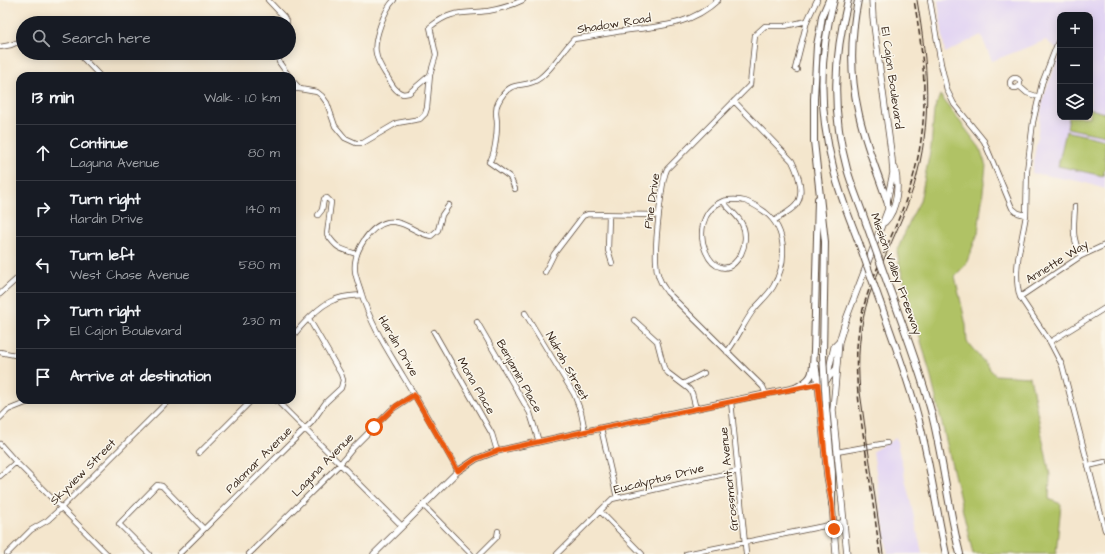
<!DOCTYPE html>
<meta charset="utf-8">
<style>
:root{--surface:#171b24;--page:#20242c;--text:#f1f3f6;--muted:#9ea1a6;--line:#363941}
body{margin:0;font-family:"Architects Daughter",sans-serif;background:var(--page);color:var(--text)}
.controls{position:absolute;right:12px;top:12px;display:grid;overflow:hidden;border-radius:8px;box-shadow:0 2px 10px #0003}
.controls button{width:36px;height:36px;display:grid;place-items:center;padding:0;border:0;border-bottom:1px solid var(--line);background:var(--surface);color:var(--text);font:20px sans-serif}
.stop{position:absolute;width:12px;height:12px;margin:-9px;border:3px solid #ea580c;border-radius:50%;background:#fff}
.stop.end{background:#ea580c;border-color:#fff;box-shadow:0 1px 4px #0008}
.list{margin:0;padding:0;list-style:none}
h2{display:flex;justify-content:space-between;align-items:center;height:52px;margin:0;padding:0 16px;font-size:17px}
h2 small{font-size:13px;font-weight:400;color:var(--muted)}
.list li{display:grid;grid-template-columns:26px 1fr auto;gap:12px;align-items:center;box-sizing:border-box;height:56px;padding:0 16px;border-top:1px solid var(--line)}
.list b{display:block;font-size:15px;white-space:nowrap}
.list p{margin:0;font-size:13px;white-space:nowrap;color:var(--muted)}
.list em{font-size:13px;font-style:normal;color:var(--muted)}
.icon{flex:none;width:22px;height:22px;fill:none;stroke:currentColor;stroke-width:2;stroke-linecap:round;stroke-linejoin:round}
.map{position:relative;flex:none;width:1105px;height:554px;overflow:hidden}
.search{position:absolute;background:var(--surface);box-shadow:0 2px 10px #0003;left:16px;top:16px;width:280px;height:44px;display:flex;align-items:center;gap:10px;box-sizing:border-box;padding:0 14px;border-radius:22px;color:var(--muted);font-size:15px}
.panel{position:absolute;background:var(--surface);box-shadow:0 2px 10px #0003;left:16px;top:72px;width:280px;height:332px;border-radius:12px}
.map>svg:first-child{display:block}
.built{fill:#e2d4f3}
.green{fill:#b0c265;stroke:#767642}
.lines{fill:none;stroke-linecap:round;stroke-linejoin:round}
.minor-casing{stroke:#574638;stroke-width:6}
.major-casing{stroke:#574638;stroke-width:7}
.highway-casing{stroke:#574638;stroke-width:8}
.minor{stroke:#fff;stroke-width:4.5}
.major{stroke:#fff;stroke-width:5.5}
.highway{stroke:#fff;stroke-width:6}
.tram{stroke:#3b2a1e;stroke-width:1}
.rail{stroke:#3b2a1e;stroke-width:1.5;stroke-dasharray:6 3;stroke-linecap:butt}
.highway-bridge-casing{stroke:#574638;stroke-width:8;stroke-linecap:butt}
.highway-bridge{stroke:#fff;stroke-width:6}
.route{stroke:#ea580c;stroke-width:5}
.labels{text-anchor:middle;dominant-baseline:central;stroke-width:3;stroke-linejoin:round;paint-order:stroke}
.street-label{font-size:12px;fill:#3b2a1e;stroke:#fbf7ec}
</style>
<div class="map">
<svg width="1105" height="554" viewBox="0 0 1105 554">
<rect width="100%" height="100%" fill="#fbf7ec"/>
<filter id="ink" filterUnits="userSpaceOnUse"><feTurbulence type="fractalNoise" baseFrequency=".025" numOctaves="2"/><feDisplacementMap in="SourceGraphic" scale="8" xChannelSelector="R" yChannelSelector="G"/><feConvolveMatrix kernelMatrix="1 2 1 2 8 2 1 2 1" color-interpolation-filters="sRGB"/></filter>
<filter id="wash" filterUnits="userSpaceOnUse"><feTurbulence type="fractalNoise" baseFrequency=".012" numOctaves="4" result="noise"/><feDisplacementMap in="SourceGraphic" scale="16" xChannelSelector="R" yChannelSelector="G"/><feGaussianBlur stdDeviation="0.9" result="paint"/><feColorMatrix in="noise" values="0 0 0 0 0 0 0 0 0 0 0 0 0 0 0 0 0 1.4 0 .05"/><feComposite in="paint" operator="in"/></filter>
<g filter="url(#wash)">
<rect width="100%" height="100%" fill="#f4e6cd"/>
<!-- built -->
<path class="built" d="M938 0H1105V189L1083 182 1032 173 1043 98 1060 53V117H1090V15H1060V52L1046 40 992 61 981 35 945 53Z
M896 438 922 553V554H888L873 451Z"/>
<!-- green -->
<path class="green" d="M940 95 980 148 986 166 978 233 966 264 955 276 966 325 967 342 995 375 1030 377 1050 475 1049 499 1061 504 1056 554H973L930 373 900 267 897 251 911 218 920 201 931 147 934 111Z
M1090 109 1105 113V136L1067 128 1069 117H1090Z
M1066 131 1105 140V168L1103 176 1058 166Z"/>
</g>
<g filter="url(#ink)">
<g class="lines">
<!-- minor casing -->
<g class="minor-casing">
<path id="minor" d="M268 0 284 17 287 23
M394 0C385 9 373 40 376 53 377 62 383 70 388 78 392 85 396 92 403 94L409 93 430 75
M930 0 941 64 947 90 954 104 984 141 1012 208 1018 213 1026 215C1022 241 1012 271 1020 297L1050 342 1062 365 1105 530
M0 47 11 45 23 40
M78 53 100 76
M278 53 279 62 289 76
M797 70 795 69 807 21 817 0
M1010 83a5 5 0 1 1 10 0a5 5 0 1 1-10 0Z
M292 80 300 89
M1019 86 1027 93 1039 97
M292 89H300L317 92 322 96 327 103 335 126 345 138 356 143H363L397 123 420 119 425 114 427 108 430 75 436 55 430 27C452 9 463 14 488 11 499 9 513 5 523 0
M734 101 792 161C798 173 806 195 795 206 789 212 781 216 774 221
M515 189 510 177 489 162C495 156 497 133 497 124 497 116 494 110 498 103 511 76 524 91 540 78 554 67 562 51 574 39 591 37 607 33 623 31 659 26 690 26 718 0
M723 201C741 197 751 202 765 212 788 230 787 264 773 287 768 295 761 301 755 308 744 322 738 338 727 352
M723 201C728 209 738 215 742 224 747 233 745 246 741 254 716 299 678 220 723 201Z
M449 205 442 215 438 230 431 236C416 234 405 220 388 222 369 226 353 252 355 271 356 279 360 287 362 295 371 325 387 349 403 376 422 407 440 439 458 471
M1075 206C1074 228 1071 235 1081 256
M318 215 322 210 324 199 327 198 331 202 327 234C337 249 340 249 357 254
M609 215 608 250 612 263
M1026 215 1027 171 1033 122 1042 83 1058 42
M545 272 554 254 583 216 588 214 658 215
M0 294 20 276
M1020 297 1081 256 1105 245
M525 313 574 394 581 412 585 432
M634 320 657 341 664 368 668 373 689 389 692 393 696 409
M477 322 530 413 539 442
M434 332 492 434 497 451
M292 338C299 327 321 304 334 300 342 296 353 296 362 295
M1050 342 1105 308
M0 352 20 356
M683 384 704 373
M766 394 763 387 667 292C660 283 656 272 656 261 655 242 658 223 660 205 662 192 662 180 667 169L750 85 755 35 765 26H785L807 21
M276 400 402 526
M731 401 746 554
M0 418 8 410 33 400
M601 428 617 498
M0 444 16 462 107 554
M837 452 887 443
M199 453 252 400
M1088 466 1105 462
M0 476 16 462
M423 505 471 554
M600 511 642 554
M7 554 31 530 48 520 61 508 169 400
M149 554 119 524 157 485 162 486 204 529
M179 554 312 422 326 402 341 388 343 380 341 374 309 319
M249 554 340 464 353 448 391 410 414 395
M480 554 497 537 498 531
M557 554 612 499 738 471
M686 554 844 522"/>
</g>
<!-- major casing -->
<g class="major-casing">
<path id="major" d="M885 222C898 209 899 185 895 168
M374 554 458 471 476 459 497 451 601 428 818 383 826 381 836 369
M836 554 832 504 827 476 818 383 829 369 834 347 839 342
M847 554 833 410 839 342 845 322 888 209 887 201 893 173 892 159 873 18 872 0"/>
</g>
<!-- highway casing -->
<g class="highway-casing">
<path id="highway" d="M834 0C818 57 819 114 834 171 840 196 850 219 859 243
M848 0C834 57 831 111 847 169 852 187 860 205 866 223
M858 0C851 35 850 75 858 110 864 141 877 171 887 201
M887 282C903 325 919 367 931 411 943 458 948 507 960 554
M880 302C893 340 908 378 918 417 930 462 936 509 946 554
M823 355 825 242 814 141V99L817 45 820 30 822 16 829 0
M815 363 818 383
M795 388C816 378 812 372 814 351L818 199
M826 407 832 472V504"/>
</g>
<!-- minor -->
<use href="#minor" class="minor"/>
<!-- major -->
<use href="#major" class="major"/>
<!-- highway -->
<use href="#highway" class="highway"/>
<!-- tram -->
<path class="tram" d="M883 554 860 392C857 360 859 327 869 296 882 259 902 224 914 186 933 121 928 66 917 0"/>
<!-- rail -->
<path class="rail" d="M880 554C875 518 870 482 865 446 859 407 853 369 859 329 865 286 889 246 904 205 931 133 927 74 914 0"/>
<!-- highway-bridge casing -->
<g class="highway-bridge-casing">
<path id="highway-bridge" d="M866 223 887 282
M859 243 880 302
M823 355 826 407"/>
</g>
<!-- highway-bridge -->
<use href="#highway-bridge" class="highway-bridge"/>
</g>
</g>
<g class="lines" filter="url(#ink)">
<!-- route -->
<path class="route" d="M374 427 396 406 414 395 458 471 476 459 497 451 601 428 818 384 827 476 832 504 834 529"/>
</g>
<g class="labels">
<!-- street labels -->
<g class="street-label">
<text transform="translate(614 24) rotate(-9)">Shadow Road</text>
<text transform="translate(892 78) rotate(82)">El Cajon Boulevard</text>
<text transform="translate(652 201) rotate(-82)">Pine Drive</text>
<text transform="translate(1057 262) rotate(-32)">Annette Way</text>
<text transform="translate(896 274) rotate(70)">Mission Valley Freeway</text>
<text transform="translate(398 346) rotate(60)">Hardin Drive</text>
<text transform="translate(567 366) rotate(61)">Nidrah Street</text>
<text transform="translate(519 376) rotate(61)">Benjamin Place</text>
<text transform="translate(476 386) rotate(60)">Mona Place</text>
<text transform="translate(259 460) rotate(-45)">Palomar Avenue</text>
<text transform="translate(323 465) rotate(-46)">Laguna Avenue</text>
<text transform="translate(83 472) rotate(-45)">Skyview Street</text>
<text transform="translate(659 479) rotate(-14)">Eucalyptus Drive</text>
<text transform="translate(729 479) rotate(-96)">Grossmont Avenue</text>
</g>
</g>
</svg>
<div class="controls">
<button>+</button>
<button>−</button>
<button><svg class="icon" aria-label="layers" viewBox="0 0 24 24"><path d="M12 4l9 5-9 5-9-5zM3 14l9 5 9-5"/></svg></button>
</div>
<div class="stop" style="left:374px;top:427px"></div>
<div class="stop end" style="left:834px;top:529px"></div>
<div class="search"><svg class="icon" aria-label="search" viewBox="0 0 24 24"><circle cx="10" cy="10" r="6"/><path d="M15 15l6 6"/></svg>Search here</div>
<section class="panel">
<h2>13 min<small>Walk · 1.0 km</small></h2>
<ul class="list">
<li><svg class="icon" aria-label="ahead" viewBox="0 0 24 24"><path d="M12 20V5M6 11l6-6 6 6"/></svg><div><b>Continue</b><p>Laguna Avenue</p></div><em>80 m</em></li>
<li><svg class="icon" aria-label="right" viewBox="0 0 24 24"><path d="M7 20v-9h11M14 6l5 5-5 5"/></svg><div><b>Turn right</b><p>Hardin Drive</p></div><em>140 m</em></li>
<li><svg class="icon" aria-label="left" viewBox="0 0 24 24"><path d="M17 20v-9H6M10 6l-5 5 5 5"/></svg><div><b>Turn left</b><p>West Chase Avenue</p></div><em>580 m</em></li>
<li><svg class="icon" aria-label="right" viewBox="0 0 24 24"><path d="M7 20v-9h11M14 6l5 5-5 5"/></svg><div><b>Turn right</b><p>El Cajon Boulevard</p></div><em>230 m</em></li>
<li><svg class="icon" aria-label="arrive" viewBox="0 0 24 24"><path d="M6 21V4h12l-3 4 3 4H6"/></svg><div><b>Arrive at destination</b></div></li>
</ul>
</section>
</div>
